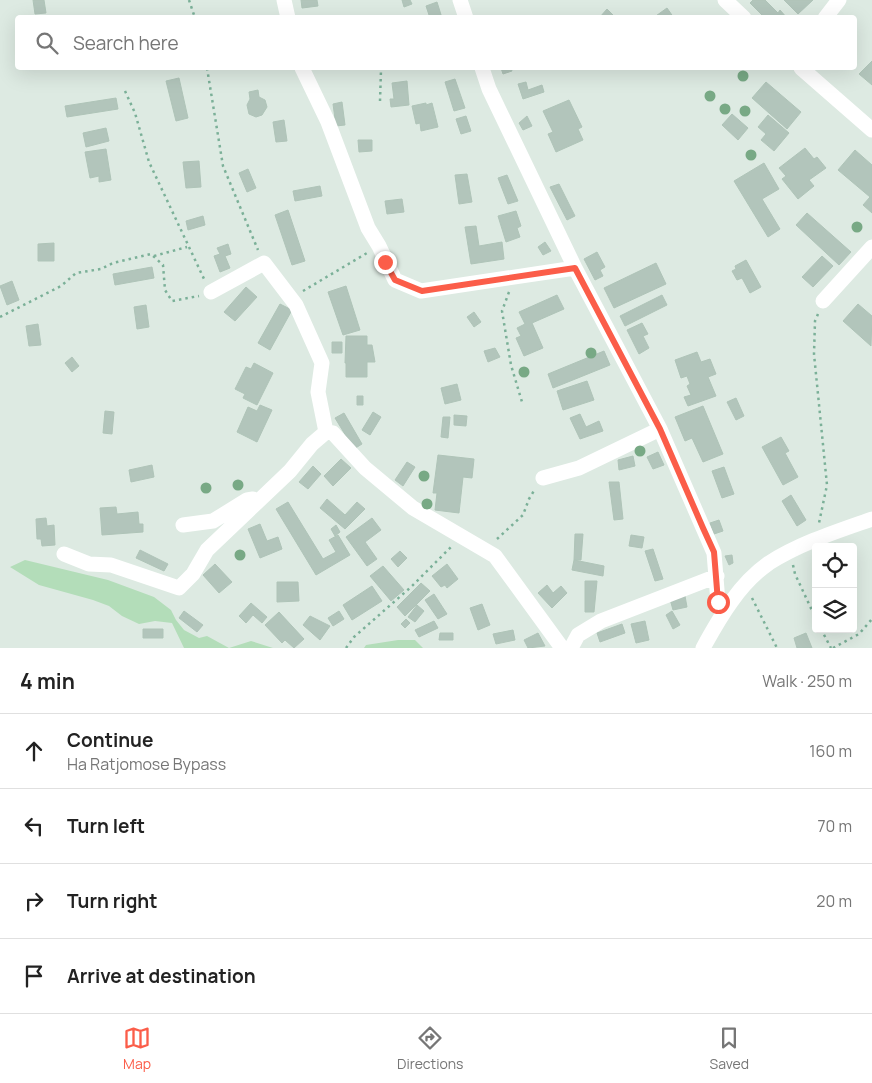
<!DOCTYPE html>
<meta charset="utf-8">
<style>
:root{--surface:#fff;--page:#f2f2f2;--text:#222;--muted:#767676;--line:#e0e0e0;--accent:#fb5d49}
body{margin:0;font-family:Manrope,sans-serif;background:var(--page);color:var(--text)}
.controls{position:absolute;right:15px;bottom:15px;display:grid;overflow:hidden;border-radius:5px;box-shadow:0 5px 20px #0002}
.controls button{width:45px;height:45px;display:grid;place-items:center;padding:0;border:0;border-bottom:1px solid var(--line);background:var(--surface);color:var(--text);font:25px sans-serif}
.stop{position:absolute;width:15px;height:15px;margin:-11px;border:4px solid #fb5d49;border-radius:50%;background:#fff}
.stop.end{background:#fb5d49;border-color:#fff;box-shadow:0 1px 5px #0008}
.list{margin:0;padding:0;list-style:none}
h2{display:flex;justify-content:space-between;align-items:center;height:65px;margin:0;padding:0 20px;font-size:21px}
h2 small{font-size:16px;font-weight:400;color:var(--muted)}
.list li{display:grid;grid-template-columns:32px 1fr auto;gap:15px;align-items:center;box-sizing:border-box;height:75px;padding:0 20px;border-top:1px solid var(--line)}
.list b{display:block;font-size:19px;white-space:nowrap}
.list p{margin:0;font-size:16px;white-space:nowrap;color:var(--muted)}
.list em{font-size:16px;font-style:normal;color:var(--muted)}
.icon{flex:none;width:28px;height:28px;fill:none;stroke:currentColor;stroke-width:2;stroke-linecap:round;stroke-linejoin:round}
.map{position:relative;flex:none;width:872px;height:648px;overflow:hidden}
.search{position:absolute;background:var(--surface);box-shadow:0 5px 20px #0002;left:15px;right:15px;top:15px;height:55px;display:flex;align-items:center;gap:12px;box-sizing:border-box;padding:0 18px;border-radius:5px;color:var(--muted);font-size:19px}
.sheet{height:365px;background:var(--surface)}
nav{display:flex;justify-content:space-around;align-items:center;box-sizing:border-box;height:70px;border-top:1px solid var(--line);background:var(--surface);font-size:14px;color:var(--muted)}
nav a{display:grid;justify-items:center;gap:2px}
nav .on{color:var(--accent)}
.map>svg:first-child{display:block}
.green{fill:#b3ddb9}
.building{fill:#b2c5bb;stroke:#afc4b8}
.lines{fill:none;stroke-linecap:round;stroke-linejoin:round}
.path{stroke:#7bb098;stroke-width:2.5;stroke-dasharray:2.5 4;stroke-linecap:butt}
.minor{stroke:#fff;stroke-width:15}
.tree{fill:#78a985}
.route{stroke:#fb5d49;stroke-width:6}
</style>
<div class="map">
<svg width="872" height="648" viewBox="0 0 872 648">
<rect width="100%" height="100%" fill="#ddeae2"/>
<!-- green -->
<path class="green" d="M25 560 108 580 154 597 171 610 176 620 184 630 199 638 207 636 229 648 251 641 273 648H184L172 623 155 621 139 624 122 616 109 606 93 600 39 585 10 567Z
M398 640H415L423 648H364L366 645Z"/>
<!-- building -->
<path class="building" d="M33 0H44L46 13 35 14Z
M301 0H317L318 6 302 8Z
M402 0H410L412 4 404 7Z
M753 0H765L778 13 780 10 787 18H765L750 3Z
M784 0H813L798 14Z
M437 2 442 18H430L426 6Z
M667 8 674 18H653Z
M607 9 616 18 600 17Z
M872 61V85L859 74Z
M501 68H511L512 71 503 74Z
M179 78 188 118 176 121 166 81Z
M455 79 465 108 454 111 445 82Z
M407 81 409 105 391 107 390 99H394L392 83Z
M526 82 528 90 542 85 544 92 523 99 518 84Z
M766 82 801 112 787 129 752 98Z
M258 90 259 97 265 100 267 107 262 115 256 117 249 114 247 105 250 99 249 92Z
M116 98 118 109 67 117 65 106Z
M569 100 582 127 578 129 583 140 556 152 548 134 553 132 543 111Z
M342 102 345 125 336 126 333 104Z
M426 103V105L432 103 438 127 421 131 420 123 416 124 412 106Z
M732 114 748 128 738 140 722 125Z
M768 115 789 133 774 151 761 140 766 134 758 127Z
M466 116 471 131 461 134 456 119Z
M527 116 532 126 523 130 519 123Z
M284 120 287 141 276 142 273 122Z
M106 128 109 141 86 147 83 133Z
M358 140H372V151L359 152Z
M805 148 814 159 817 157 826 168 809 180 814 186 798 199 782 179 786 176 779 168Z
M106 149 111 180 99 182V176L90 178 85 152Z
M855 150 872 165V213L863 205 870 197 838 170Z
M199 161 201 187 186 188 183 162Z
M764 163 779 189 762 199 780 229 768 237 734 181Z
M248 169 256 188 247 192 239 173Z
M467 174 472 202 459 204 455 175Z
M507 175 518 201 508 204 498 178Z
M559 184 575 216 567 220 550 187Z
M320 186 322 196 295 201 293 191Z
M402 199 404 212 387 214 385 201Z
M288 210 305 261 292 265 275 215Z
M516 211 521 226 517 228 520 237 506 242 498 216Z
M807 213 851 252 839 265 796 225Z
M203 216 205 225 188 230 186 221Z
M476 226 479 246 502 242 504 259 471 264 465 227Z
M545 242 551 251 543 255 538 247Z
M54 243V261H38V244Z
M228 244 231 254 225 256 230 268 220 272 214 256 220 254 217 248Z
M597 252 605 267 600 270 603 276 595 280 584 259Z
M822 256 833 266 813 287 802 277Z
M746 260 761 287 750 293 742 278 737 280 732 271 736 269 735 266Z
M656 263 666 284 614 308 604 288Z
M152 267 154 278 115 285 113 274Z
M12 281 19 300 7 305 0 286Z
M346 286 360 330 343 335 328 292Z
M246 287 257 297 235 321 224 312Z
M557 295 564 309 532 323 543 348 524 356 516 338 521 336 517 328 525 324 519 312Z
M662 295 667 305 625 326 620 316Z
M280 304 292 310 270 350 258 343Z
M858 304 872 316 871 346 843 321Z
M146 305 149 327 137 329 134 307Z
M474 312 481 322 474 327 467 317Z
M642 323 648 334 643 336 649 348 639 354 627 330Z
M38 324 41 345 29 346 26 326Z
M346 336H367V345H372L375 362H367V377H346V363H345Z
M332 342H342V353H332Z
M495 348 500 357 488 362 484 351Z
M604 351 610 365 553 388 548 374Z
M697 352 701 362 710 359 716 374 708 377 716 396 688 406 684 397 691 395 687 386 690 384 687 376 681 378 675 360Z
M72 357 79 366 72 372 65 363Z
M254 363 273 373 257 405 243 398 245 394 235 389 246 367 251 369Z
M587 381 594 400 563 410 557 391Z
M457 384 461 400 445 404 441 388Z
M357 396H363V405H357Z
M736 398 744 416 736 420 727 402Z
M260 405 272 410 257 442 237 432 248 407 257 411Z
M703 406 723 454 703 462 692 438 685 441 675 417Z
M105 411 114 412 112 434 103 433Z
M373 412 381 417 370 435 362 430Z
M344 413 362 444 354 449 335 418Z
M580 414 586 427 599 421 603 431 580 439 570 418Z
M454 415 467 416 466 426 454 425Z
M443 417H450L448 438 441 437Z
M781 437 789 451 785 453 798 477 783 485 762 447Z
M658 452 664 465 653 469 647 457Z
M438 455 474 459 472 478 463 477 459 513 435 510 437 493H433Z
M633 456 635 466 619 470 618 460Z
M341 459 351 468 333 486 324 476Z
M407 462 415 467 403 486 395 480Z
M152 465 154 477 131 482 129 470Z
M313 466 321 474 308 489 299 482Z
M724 467 734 494 722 498 712 471Z
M609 482H619L623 519 614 520Z
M791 495 806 520 797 526 782 501Z
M327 499 345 515 357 502 365 509 345 529 320 508Z
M288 502 323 559 336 552 329 540 338 535 350 555 316 575 276 509Z
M116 507 117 514 138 512 139 524H143V532L102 535 100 508Z
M46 518 47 526 54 525 55 545 42 546 41 539H37L36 519Z
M372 518 381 530 365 542 377 559 367 566 346 537Z
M719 520 723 531 714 534 710 523Z
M260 524 267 541 278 537 282 549 260 558 248 529Z
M336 525 340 532 335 536 331 529Z
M575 534H583L581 560H574Z
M631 535 644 537 642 548 629 546Z
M653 549 663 579 655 581 645 551Z
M140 550 168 564 164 571 136 558Z
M400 551 407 558 398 567 391 559Z
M732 555 733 563 729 565 725 556Z
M574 560 604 566 603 576 572 570Z
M215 564 232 582 219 593 203 575Z
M447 564 458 579 447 588 445 585 441 587 432 576Z
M383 566 404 590 391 601 370 576Z
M585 581H597L594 612H585Z
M277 582H298L299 601 277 602Z
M421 583 430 591 405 616 397 607Z
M547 585 553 593 561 586 567 593 552 608 538 593Z
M372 586 382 601 352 620 343 605Z
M434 594 447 614 438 619 425 600Z
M685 596 687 607 673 610 670 599Z
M251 603 267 617 262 623 253 615 246 623 239 616Z
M482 604 490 625 478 630 470 608Z
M417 605 424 611 415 622 408 617Z
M184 611 203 625 197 632 179 618Z
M339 611 344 619 333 626 328 618Z
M672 611 680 625 673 629 666 615Z
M279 612 304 639 294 648 285 640 282 643 265 625Z
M310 616 330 626 320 640 303 625Z
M406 619 410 623 405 628 401 624Z
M434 621 438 628 419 637 415 630Z
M645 621 649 640 636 643 631 624Z
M622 624 625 633 600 642 597 633Z
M143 629H163V638H143Z
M513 630 515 640 496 644 493 634Z
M440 633H453V640H439Z
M538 633 545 646 528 648 524 640Z
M806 633 812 648H797L794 638Z"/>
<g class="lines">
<!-- path -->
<path class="path" d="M189 0 195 18
M207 68 223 166 258 250
M125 91 135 113 149 162 205 281
M380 101 381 70 383 68
M154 256 187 247
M303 291 367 253
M509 292 502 311 511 365 522 402
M818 314 815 321 814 354 827 485 819 523
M0 317 61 286 76 273 101 269 113 263 151 254 163 265 165 290 172 301 199 296
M497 539 523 515 529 499 535 489
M793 565 795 574 816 619
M752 598 777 648
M821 629 831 648
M346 648 354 637 411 587 451 547
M833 648 859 634 872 619"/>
<!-- minor -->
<path class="minor" d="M284 0 288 18
M460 0 466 18
M725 0 744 18
M825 18 839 0
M302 68 328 122 368 228 379 246 395 280 421 291 575 268
M482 68 489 89 575 268 660 429 714 553 718 602 723 612
M801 68 872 130
M211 292 264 263 296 305 322 363 318 392 326 432
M823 301 872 247
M326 432 333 433 365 468 413 508 495 556 562 648
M543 478 579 468 660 429
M183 525 213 521 247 500 253 499
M64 554 89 564 111 565 179 588 193 574 207 550 290 471 312 444 326 432
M571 648 578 635 601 621 717 576
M703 648C720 617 739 584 769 563 800 543 838 531 872 519"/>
</g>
<!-- trees -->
<g class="tree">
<circle cx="743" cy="76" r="5.5"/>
<circle cx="710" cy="96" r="5.5"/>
<circle cx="725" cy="109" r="5.5"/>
<circle cx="745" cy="111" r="5.5"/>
<circle cx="751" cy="155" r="5.5"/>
<circle cx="857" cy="227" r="5.5"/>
<circle cx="591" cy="353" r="5.5"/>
<circle cx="524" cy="372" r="5.5"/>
<circle cx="640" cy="451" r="5.5"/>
<circle cx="424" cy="476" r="5.5"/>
<circle cx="238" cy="485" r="5.5"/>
<circle cx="206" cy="488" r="5.5"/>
<circle cx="427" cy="504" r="5.5"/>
<circle cx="240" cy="555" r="5.5"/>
</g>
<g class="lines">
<!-- route -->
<path class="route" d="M385 262 395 280 422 291 575 268 660 429 703 528 714 552 718 602"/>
</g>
</svg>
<div class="controls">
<button><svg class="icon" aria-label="locate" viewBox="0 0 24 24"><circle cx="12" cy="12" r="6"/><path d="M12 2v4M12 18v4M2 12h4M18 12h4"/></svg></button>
<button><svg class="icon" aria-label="layers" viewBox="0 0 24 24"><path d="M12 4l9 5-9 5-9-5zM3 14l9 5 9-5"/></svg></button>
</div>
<div class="stop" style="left:718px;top:602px"></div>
<div class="stop end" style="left:385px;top:262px"></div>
<div class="search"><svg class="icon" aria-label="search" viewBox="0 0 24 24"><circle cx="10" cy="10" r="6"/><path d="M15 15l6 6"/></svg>Search here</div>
</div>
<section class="sheet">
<h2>4 min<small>Walk · 250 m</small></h2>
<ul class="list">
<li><svg class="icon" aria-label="ahead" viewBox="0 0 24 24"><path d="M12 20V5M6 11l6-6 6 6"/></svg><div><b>Continue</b><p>Ha Ratjomose Bypass</p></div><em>160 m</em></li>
<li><svg class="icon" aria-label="left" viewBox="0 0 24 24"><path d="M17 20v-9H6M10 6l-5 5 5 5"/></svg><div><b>Turn left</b></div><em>70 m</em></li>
<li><svg class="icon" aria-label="right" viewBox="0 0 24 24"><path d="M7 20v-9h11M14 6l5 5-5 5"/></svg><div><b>Turn right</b></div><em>20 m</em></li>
<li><svg class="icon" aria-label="arrive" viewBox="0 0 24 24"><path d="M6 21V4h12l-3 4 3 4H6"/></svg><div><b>Arrive at destination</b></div></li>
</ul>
</section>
<nav>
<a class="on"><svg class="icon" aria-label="map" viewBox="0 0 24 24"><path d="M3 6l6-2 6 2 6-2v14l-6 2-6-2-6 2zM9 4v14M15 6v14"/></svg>Map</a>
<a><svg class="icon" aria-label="directions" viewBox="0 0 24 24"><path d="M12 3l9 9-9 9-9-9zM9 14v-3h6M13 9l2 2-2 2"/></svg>Directions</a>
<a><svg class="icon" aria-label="saved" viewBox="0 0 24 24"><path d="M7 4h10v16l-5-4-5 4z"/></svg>Saved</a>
</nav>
